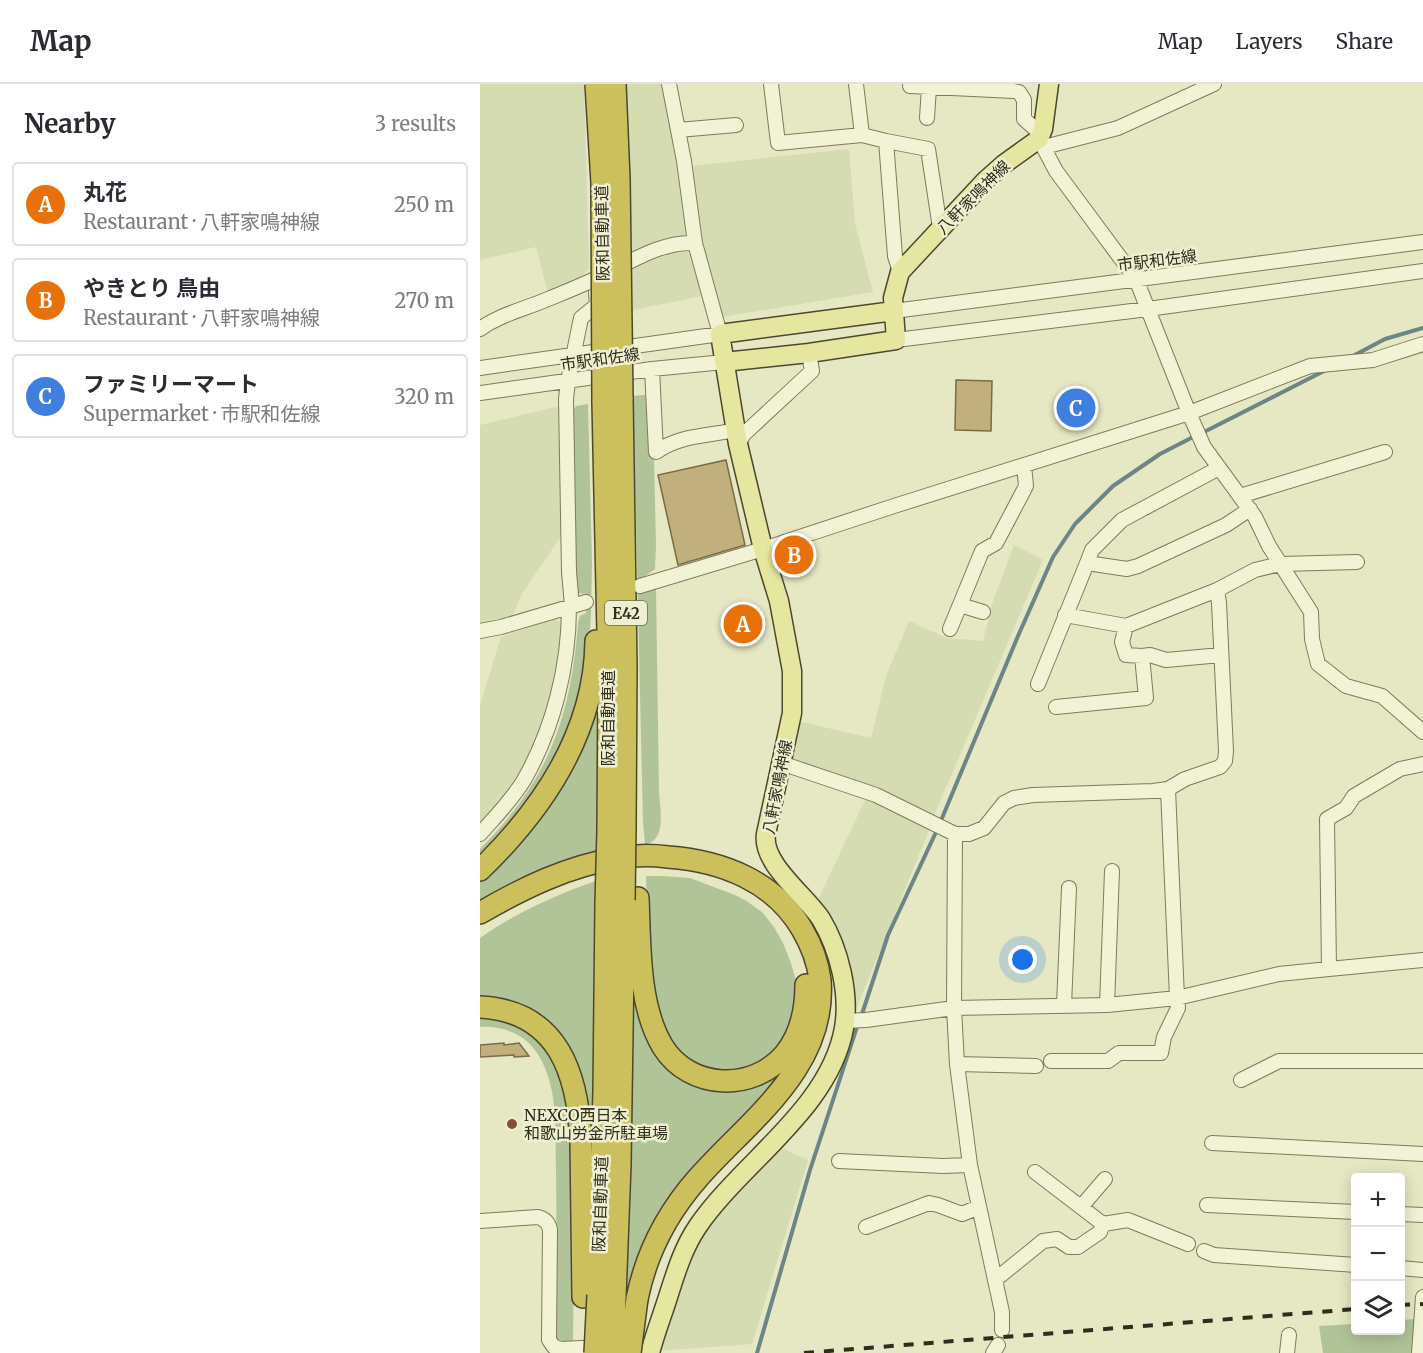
<!DOCTYPE html>
<meta charset="utf-8">
<style>
:root{--surface:#fff;--page:#f7f7f7;--text:#2b2b33;--muted:#7c7c81;--line:#e1e1e2;--accent:#0b8043}
body{margin:0;font-family:Merriweather,"Noto Sans JP",serif;background:var(--page);color:var(--text)}
.controls{position:absolute;right:18px;bottom:18px;display:grid;overflow:hidden;border-radius:6px;box-shadow:0 3px 15px #0003}
.controls button{width:54px;height:54px;display:grid;place-items:center;padding:0;border:0;border-bottom:2px solid var(--line);background:var(--surface);color:var(--text);font:30px sans-serif}
.you{position:absolute;left:543px;top:876px;width:21px;height:21px;margin:-15px;border:4px solid #fff;border-radius:50%;background:#1a73e8;box-shadow:0 0 0 9px #1a73e833}
.badge{display:grid;place-items:center;width:39px;height:39px;border-radius:50%;background:var(--accent);color:#fff;font-size:20px;font-weight:700}
.pin{position:absolute;translate:-50% -50%;border:3px solid #fff;box-shadow:0 2px 6px #0006}
.list{margin:0;padding:0;list-style:none}
h2{display:flex;justify-content:space-between;align-items:center;height:78px;margin:0;padding:0 24px;font-size:26px}
h2 small{font-size:20px;font-weight:400;color:var(--muted)}
.list li{display:grid;grid-template-columns:39px 1fr auto;gap:18px;align-items:center;box-sizing:border-box;height:84px;margin:0 12px 12px;padding:0 12px;border:2px solid var(--line);border-radius:6px}
.list b{display:block;font-size:22px;white-space:nowrap}
.list p{margin:0;font-size:20px;white-space:nowrap;color:var(--muted)}
.list em{font-size:20px;font-style:normal;color:var(--muted)}
.icon{flex:none;width:33px;height:33px;fill:none;stroke:currentColor;stroke-width:2;stroke-linecap:round;stroke-linejoin:round}
.map{position:relative;flex:none;width:943px;height:1269px;overflow:hidden}
header{display:flex;align-items:center;gap:36px;box-sizing:border-box;height:84px;padding:0 30px;background:var(--surface);border-bottom:2px solid var(--line)}
header strong{font-size:28px}
nav{display:flex;gap:33px;margin-inline-start:auto;font-size:21px}
main{display:flex}
aside{flex:1;background:var(--surface)}
.map>svg:first-child{display:block}
.farmland{fill:#d5dcb1}
.green{fill:#b0c498}
.lines{fill:none;stroke-linecap:round;stroke-linejoin:round}
.stream{stroke:#6d8587;stroke-width:4}
.building{fill:#c1af7d;stroke:#7b6c45;stroke-width:1.5}
.minor-casing{stroke:#7f7a5c;stroke-width:16}
.major-casing{stroke:#4d4730;stroke-width:21}
.highway-casing{stroke:#4d4730;stroke-width:24}
.minor{stroke:#f2f3d4;stroke-width:14}
.major{stroke:#e5e69f;stroke-width:18}
.highway{stroke:#ccc05d;stroke-width:21}
.rail{stroke:#312d1e;stroke-width:4;stroke-dasharray:10 10;stroke-linecap:butt}
.highway-bridge-casing{stroke:#4d4730;stroke-width:24;stroke-linecap:butt}
.highway-bridge{stroke:#ccc05d;stroke-width:21}
.poi-dot{fill:#864e34;stroke:#eff0d1;stroke-width:2}
.labels{text-anchor:middle;dominant-baseline:central;stroke-width:5;stroke-linejoin:round;paint-order:stroke}
.shield{fill:#eff0d1;stroke:#6a6854;stroke-width:1.5}
.shield-label{font-size:15px;font-weight:bold;fill:#312d1e}
.street-label{font-size:16px;fill:#312d1e;stroke:#eff0d1}
.poi-label{font-size:16px;fill:#312d1e;stroke:#eff0d1;text-anchor:start}
</style>
<header>
<strong>Map</strong>
<nav><a>Map</a><a>Layers</a><a>Share</a></nav>
</header>
<main>
<aside>
<h2>Nearby<small>3 results</small></h2>
<ul class="list">
<li><span class="badge" style="background:#e8710a">A</span><div><b>丸花</b><p>Restaurant · 八軒家鳴神線</p></div><em>250 m</em></li>
<li><span class="badge" style="background:#e8710a">B</span><div><b>やきとり 鳥由</b><p>Restaurant · 八軒家鳴神線</p></div><em>270 m</em></li>
<li><span class="badge" style="background:#3f7fe0">C</span><div><b>ファミリーマート</b><p>Supermarket · 市駅和佐線</p></div><em>320 m</em></li>
</ul>
</aside>
<div class="map">
<svg width="943" height="1269" viewBox="0 0 943 1269">
<rect width="100%" height="100%" fill="#e6e7c3"/>
<!-- farmland -->
<path class="farmland" d="M0 0H104L109 184 97 198 69 213 56 163 0 176Z
M143 0H182L195 64 207 151 149 170Z
M369 65 375 140 393 208 242 233 221 155 211 82Z
M199 166 211 169 223 212 153 226 152 184Z
M80 322 82 451 43 508 32 532 0 538V341Z
M534 461 563 476 453 734 403 707 308 679 313 636 391 654 406 592 429 537 467 554 503 557 512 520Z
M75 534 83 541 73 602 55 665 39 694 0 745V621L21 553Z
M386 714 401 720 449 746 377 923 369 921 337 818Z
M297 1062 328 1076 272 1260 177 1267 192 1211 221 1149Z"/>
<!-- green -->
<path class="green" d="M163 311H167L174 374 176 461 175 485 161 495V507L176 504 179 708C180 724 187 757 165 760L163 738 153 312Z
M108 320 112 478 111 528 109 566 105 600 77 680 0 779V765C29 736 55 702 71 664 88 625 95 581 98 539L100 532 106 529 107 510 98 509 96 506 94 488 95 409 92 333 93 327 96 322Z
M119 598 117 772 0 820V794L28 767Z
M166 792H182L210 794 255 811 265 816 282 828 294 843 303 859 311 879 316 897V906L314 928 305 953 294 968 271 985 225 988 189 962 175 928 167 830Z
M116 797 114 1059 112 1082 106 1018 34 920 21 915 0 911V854C36 829 75 811 116 797Z
M153 888 209 999 313 979 230 1070 146 1232 154 919Z
M6 933H18L47 943 81 984 95 1078 93 1259C85 1259 77 1259 74 1251 76 1195 77 1140 76 1085 75 1047 79 1006 59 972 47 951 23 941 0 943V934Z
M935 1235 934 1269H843L839 1242 875 1240 876 1246H920L921 1236Z"/>
<g class="lines">
<!-- stream -->
<path class="stream" d="M871 273 905 255 943 244
M722 349 846 286
M460 739 538 552 573 473 595 440 633 402 680 370 715 352
M381 933 408 851 457 746
M277 1269 330 1086 378 940"/>
</g>
<!-- building -->
<path class="building" d="M476 296 512 297 511 347 475 346Z
M607 310 613 327 585 336 579 319Z
M246 376 265 461 198 481 178 391Z
M257 531 272 534 269 548 255 545Z
M24 959V961L39 959 49 972 34 973V971L0 973V961Z"/>
<g class="lines">
<!-- minor casing -->
<g class="minor-casing">
<path id="minor" d="M291 0 298 59 382 51
M376 0 382 51 406 57 448 65 460 144
M430 2 534 7 539 8 544 16V35L561 50
M447 34 449 3
M198 46 256 41
M559 55 576 87 656 195 709 329 724 363 775 433 789 462 831 528 832 555 838 580 866 602 902 612 943 648
M406 57 415 172 420 188
M564 63 638 44 734 0
M414 227 943 158
M0 245C21 230 45 225 68 215 85 208 103 201 119 193 149 179 181 157 215 159
M416 256 668 225 943 187
M0 284 240 250 215 159 204 77 189 0
M172 285 176 368C199 351 228 352 256 346
M0 309 172 285 244 278
M258 360 264 350 332 287 329 269
M739 384 642 436 612 466 607 479 647 485 658 482 746 441 770 425
M760 412 905 368
M160 502 283 465 414 422 709 329 830 282 893 276 943 260
M480 521 503 528
M92 522 89 488 86 315 88 297 101 234 117 221 116 209
M585 531 646 542 642 558 646 571 662 572
M646 542 737 506 775 486 800 480 877 478
M470 545 502 467 516 459 546 402 544 381
M0 547 21 543 106 518
M558 600 607 479
M576 623 666 614 662 572 670 571 686 576 741 571
M301 679 396 711 475 750H489L504 744 524 719 534 714 553 711 673 707 688 705
M943 680 920 685 874 712 866 724 847 735 849 885 943 876
M0 750C15 733 32 716 44 696 73 645 89 583 89 523
M475 750 474 924 477 980 490 1081 522 1228V1246
M584 921 589 804
M627 921 632 787
M365 937 386 936 474 924 627 921 697 914 688 705 705 695 740 683 745 677 746 667 739 519 737 506
M571 977H628L639 969H681L684 953 698 924 697 914 799 890 849 885
M477 980 556 982
M761 996 799 977H943
M732 1059 943 1070
M359 1077 463 1082 490 1081
M555 1088 623 1140 648 1136 708 1160
M727 1121 876 1128
M601 1123 625 1095
M920 1130 943 1131
M0 1137 58 1133C65 1135 69 1139 70 1146L69 1256 74 1263 81 1265 122 1263
M386 1143 449 1119 458 1121 482 1130 499 1123
M724 1167 734 1171 876 1181
M920 1184 943 1186
M515 1196 563 1157 577 1155 589 1163H598L620 1148 623 1140
M513 1269 518 1261
M807 1269 809 1251
M939 1269 943 1213"/>
</g>
<!-- major casing -->
<g class="major-casing">
<path id="major" d="M244 278 329 269 416 256 413 214 420 188 506 96 524 80 559 55 563 45 569 0
M170 1269C175 1250 182 1232 188 1213 196 1188 203 1164 218 1142 262 1078 350 1024 364 944 370 909 359 865 341 835 326 812 281 779 286 750L312 629V587L299 517 283 465 258 360 240 250 414 227"/>
</g>
<!-- highway casing -->
<g class="highway-casing">
<path id="highway" d="M142 314 146 582 145 744
M123 318 129 597 128 746
M0 786C63 725 115 648 116 557
M158 814C160 861 158 922 183 963 210 1006 273 1008 305 970 321 950 326 926 326 901
M0 829C43 804 88 782 138 774 155 771 172 771 188 773 242 777 294 797 322 845 332 862 338 878 340 896 347 984 269 1036 218 1094 188 1128 166 1170 157 1215
M0 923C79 927 98 991 101 1058L103 1213
M118 1211 124 1007 126 819
M135 1213 140 1080 144 816"/>
</g>
<!-- minor -->
<use href="#minor" class="minor"/>
<!-- major -->
<use href="#major" class="major"/>
<!-- highway -->
<use href="#highway" class="highway"/>
<!-- rail -->
<path class="rail" d="M920 1221 943 1220
M324 1269 876 1225"/>
<!-- highway-bridge casing -->
<g class="highway-bridge-casing">
<path id="highway-bridge" d="M116 0 122 99 123 318
M135 0 139 95 142 314
M144 816 145 744
M126 819 128 746
M115 1269 118 1211
M133 1269 135 1213
M150 1269 157 1215"/>
</g>
<!-- highway-bridge -->
<use href="#highway-bridge" class="highway-bridge"/>
</g>
<!-- markers -->
<circle class="poi-dot" cx="32" cy="1040" r="6"/>
<g class="labels">
<!-- shield labels -->
<rect class="shield" x="125" y="517" width="42" height="24" rx="4.5"/>
<g class="shield-label">
<text x="146" y="529">E42</text>
</g>
<!-- street labels -->
<g class="street-label">
<text transform="translate(493 113) rotate(-45)">八軒家鳴神線</text>
<text transform="translate(122 149) rotate(-91)">阪和自動車道</text>
<text transform="translate(677 176) rotate(-7)">市駅和佐線</text>
<text transform="translate(120 275) rotate(-8)">市駅和佐線</text>
<text transform="translate(128 634) rotate(-90)">阪和自動車道</text>
<text transform="translate(297 703) rotate(-79)">八軒家鳴神線</text>
<text transform="translate(120 1120) rotate(-88)">阪和自動車道</text>
</g>
<!-- poi labels -->
<g class="poi-label">
<text x="44" y="1031">NEXCO西日本<tspan x="44" dy="18">和歌山労金所駐車場</tspan></text>
</g>
</g>
</svg>
<div class="controls">
<button>+</button>
<button>−</button>
<button><svg class="icon" aria-label="layers" viewBox="0 0 24 24"><path d="M12 4l9 5-9 5-9-5zM3 14l9 5 9-5"/></svg></button>
</div>
<div class="you"></div>
<div class="pin badge" style="left:263px;top:540px;background:#e8710a">A</div>
<div class="pin badge" style="left:314px;top:471px;background:#e8710a">B</div>
<div class="pin badge" style="left:596px;top:324px;background:#3f7fe0">C</div>
</div>
</main>
